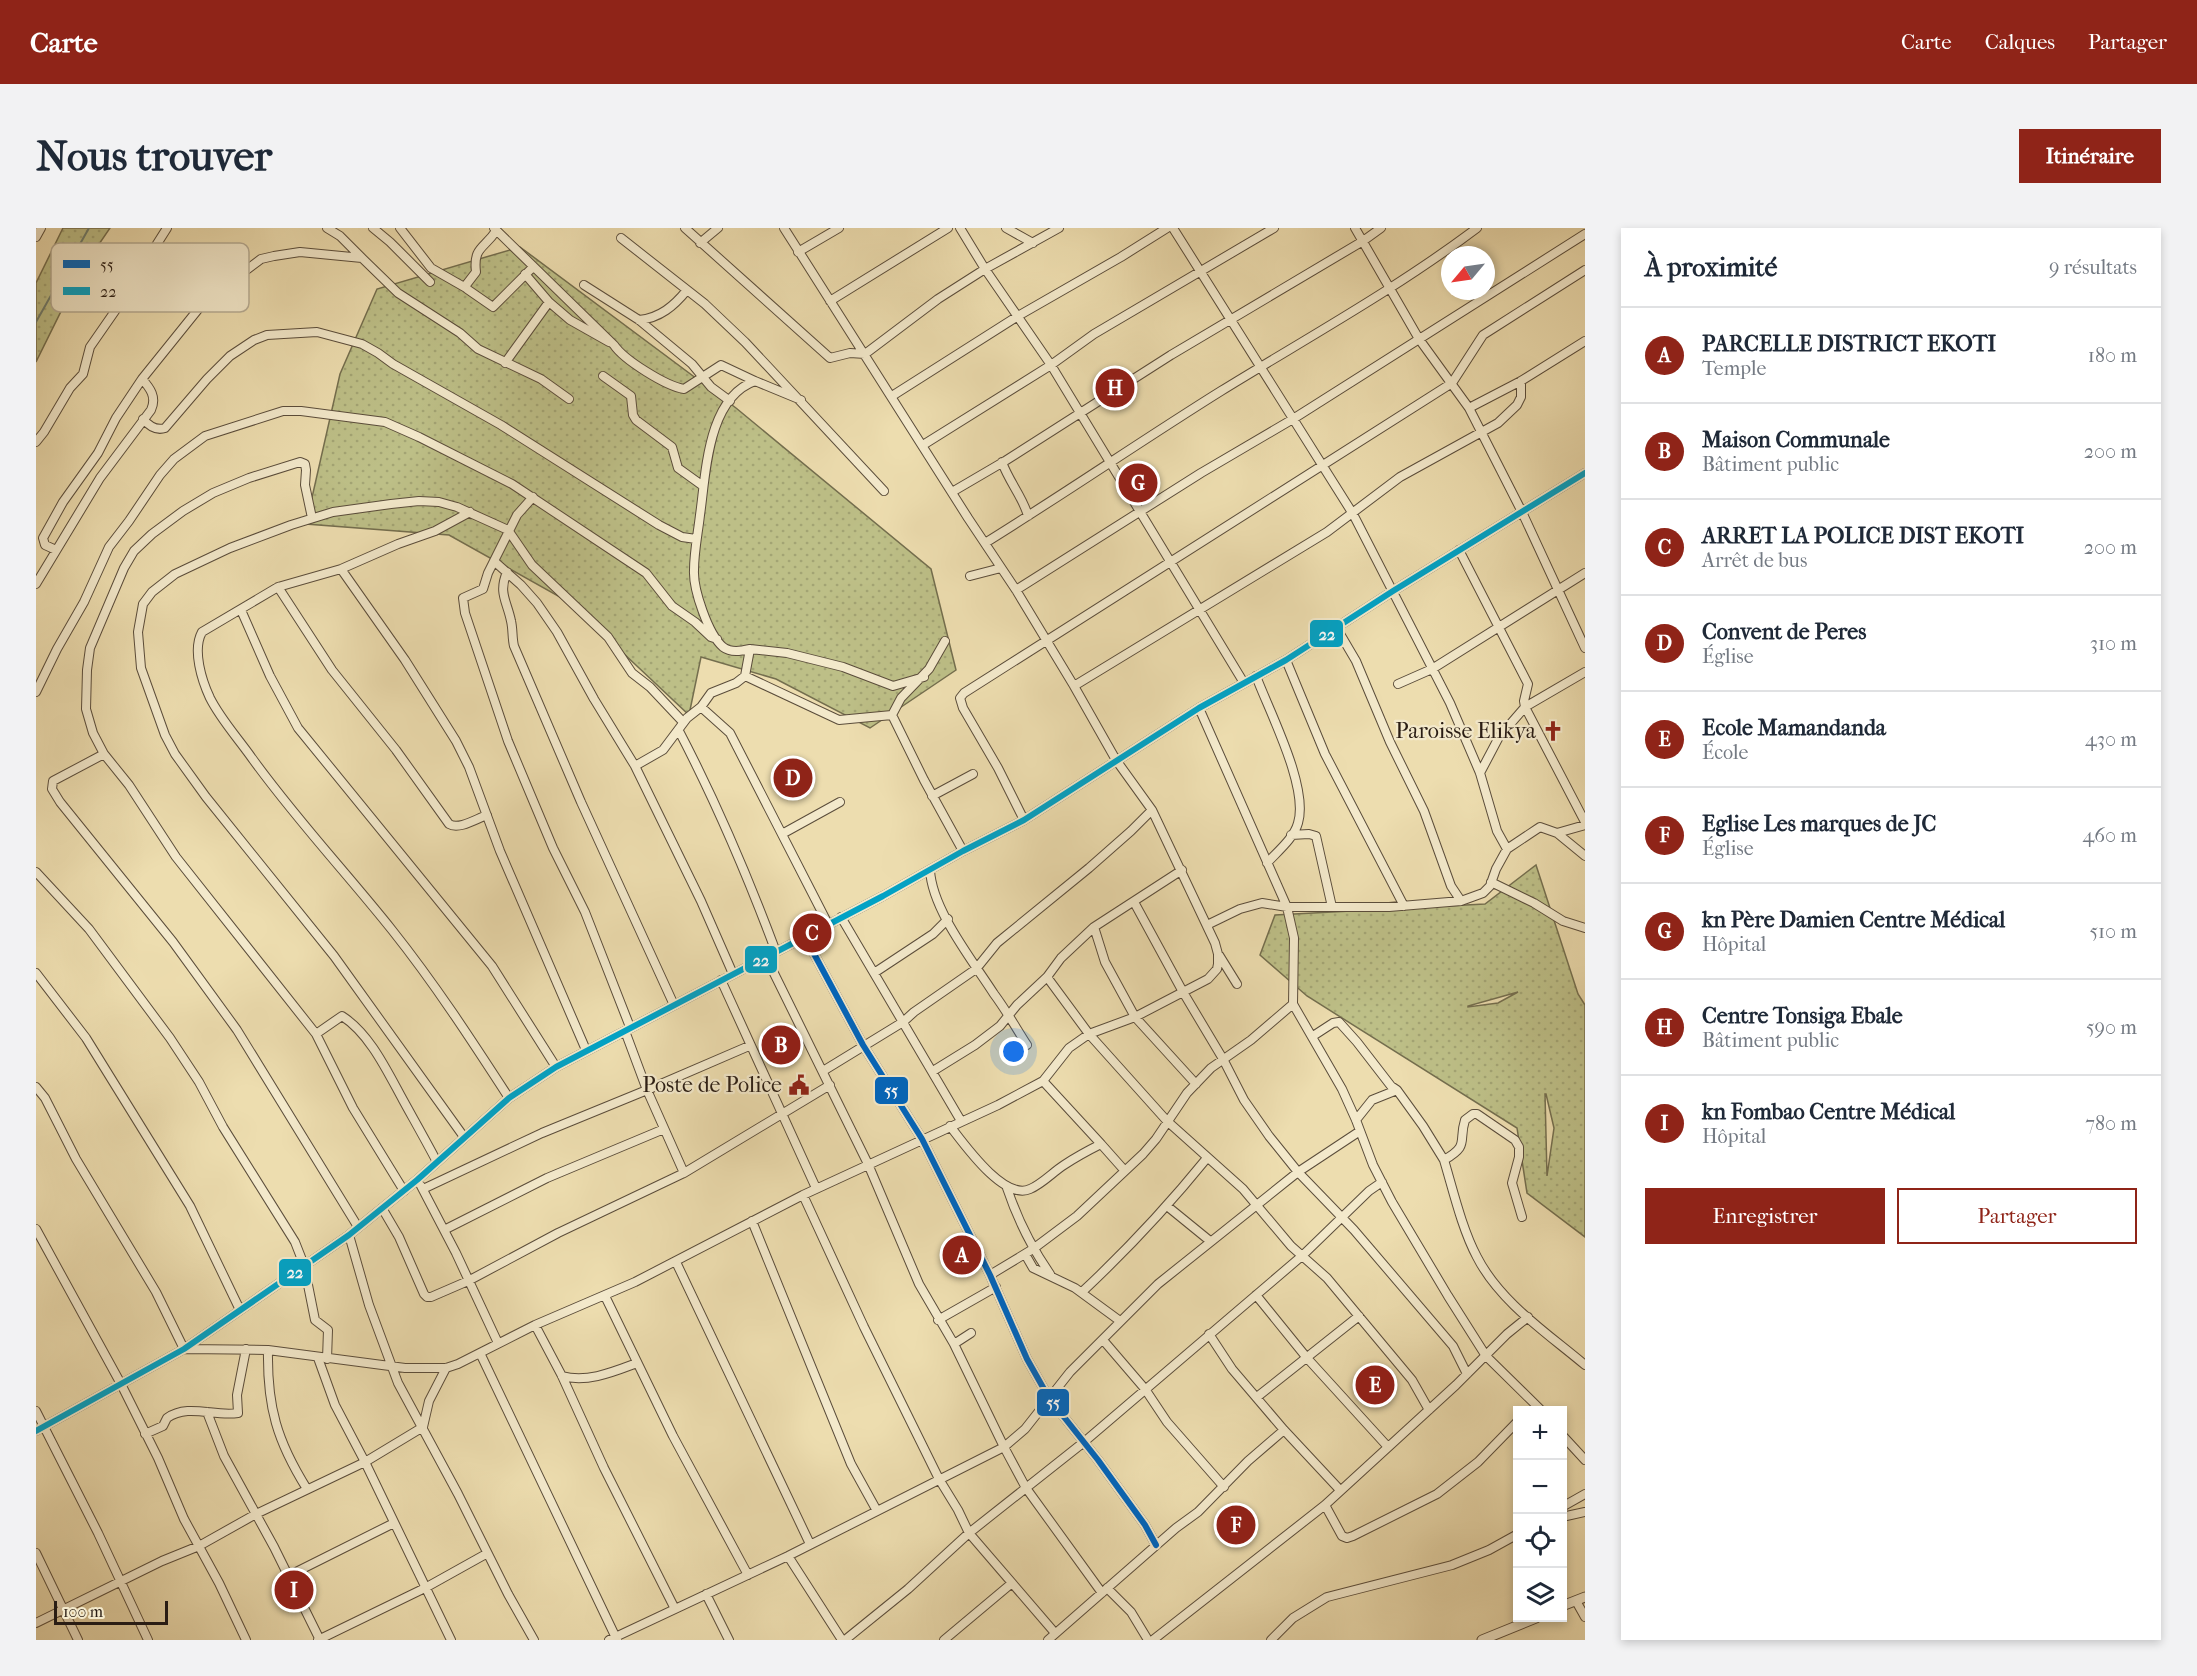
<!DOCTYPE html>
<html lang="fr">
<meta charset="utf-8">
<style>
:root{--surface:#fff;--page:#f2f2f3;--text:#1f2937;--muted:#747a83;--line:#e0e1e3;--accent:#8f2418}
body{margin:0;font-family:"IM FELL French Canon",serif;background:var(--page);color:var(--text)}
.controls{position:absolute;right:18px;bottom:18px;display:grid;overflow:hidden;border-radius:0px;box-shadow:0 3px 9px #0003}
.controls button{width:54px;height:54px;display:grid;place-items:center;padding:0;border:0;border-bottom:2px solid var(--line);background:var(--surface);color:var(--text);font:30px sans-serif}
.compass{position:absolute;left:1405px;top:18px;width:54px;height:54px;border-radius:50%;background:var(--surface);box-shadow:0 3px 9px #0003;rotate:241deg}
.scale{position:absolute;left:18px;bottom:15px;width:114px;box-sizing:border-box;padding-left:6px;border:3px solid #2a1d14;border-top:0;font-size:16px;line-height:21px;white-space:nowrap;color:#2a1d14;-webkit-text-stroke:4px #f3e9cb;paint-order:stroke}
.you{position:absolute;left:978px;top:824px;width:21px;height:21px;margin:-15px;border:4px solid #fff;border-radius:50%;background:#1a73e8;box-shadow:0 0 0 9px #1a73e833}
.badge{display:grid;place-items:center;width:39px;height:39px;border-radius:50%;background:var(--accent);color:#fff;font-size:20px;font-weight:700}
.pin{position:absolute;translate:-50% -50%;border:3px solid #fff;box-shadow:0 2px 6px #0006}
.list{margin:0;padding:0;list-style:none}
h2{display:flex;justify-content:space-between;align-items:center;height:78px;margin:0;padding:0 24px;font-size:26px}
h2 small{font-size:20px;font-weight:400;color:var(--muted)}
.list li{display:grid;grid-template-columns:39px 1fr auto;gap:18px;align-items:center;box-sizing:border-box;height:96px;padding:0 24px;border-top:2px solid var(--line)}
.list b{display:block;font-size:22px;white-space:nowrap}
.list p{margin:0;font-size:20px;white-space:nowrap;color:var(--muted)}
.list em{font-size:20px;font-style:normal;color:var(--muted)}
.actions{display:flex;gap:12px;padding:18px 24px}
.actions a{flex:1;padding:14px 0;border:2px solid var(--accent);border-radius:0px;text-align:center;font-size:21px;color:var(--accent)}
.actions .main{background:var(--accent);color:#fff}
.icon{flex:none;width:33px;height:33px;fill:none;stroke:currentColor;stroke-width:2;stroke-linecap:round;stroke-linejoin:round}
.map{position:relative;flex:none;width:1549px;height:1412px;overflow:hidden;border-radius:0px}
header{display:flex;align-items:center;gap:36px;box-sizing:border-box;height:84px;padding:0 30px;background:var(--accent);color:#fff}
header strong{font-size:28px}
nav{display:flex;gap:33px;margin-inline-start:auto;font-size:21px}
.intro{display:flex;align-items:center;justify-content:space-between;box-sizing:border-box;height:144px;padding:0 36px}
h1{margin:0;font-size:42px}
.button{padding:15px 27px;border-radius:0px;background:var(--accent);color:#fff;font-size:21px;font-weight:700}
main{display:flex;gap:36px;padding:0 36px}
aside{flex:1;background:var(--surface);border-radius:0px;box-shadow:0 3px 9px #0003}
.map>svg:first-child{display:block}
.grass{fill:url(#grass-dots);stroke:#746e4e;stroke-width:1.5;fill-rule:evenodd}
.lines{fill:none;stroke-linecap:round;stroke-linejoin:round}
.stream{stroke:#6d7c6d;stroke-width:2}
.minor-casing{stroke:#5b4d3b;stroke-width:10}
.tertiary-casing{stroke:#5b4d3b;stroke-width:11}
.minor{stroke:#f3e9cb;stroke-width:8}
.tertiary{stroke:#f3e9cb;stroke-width:9}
.bus-1-casing{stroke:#f3e9cb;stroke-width:10}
.bus-2-casing{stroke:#f3e9cb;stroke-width:10}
.bus-1{stroke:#0065bd;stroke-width:6}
.bus-2{stroke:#02a2c5;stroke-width:6}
.labels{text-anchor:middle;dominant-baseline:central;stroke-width:4.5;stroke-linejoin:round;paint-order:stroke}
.poi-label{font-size:22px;fill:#2a1d14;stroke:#f3e9cb;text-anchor:end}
.key{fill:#f3e9cb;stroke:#b7ac94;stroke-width:1.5}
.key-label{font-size:16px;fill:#2a1d14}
.line-badge{stroke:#f3e9cb;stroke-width:2}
.badge-label{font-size:16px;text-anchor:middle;font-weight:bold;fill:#fff}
</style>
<header>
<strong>Carte</strong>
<nav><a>Carte</a><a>Calques</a><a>Partager</a></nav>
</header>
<div class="intro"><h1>Nous trouver</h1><a class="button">Itinéraire</a></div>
<main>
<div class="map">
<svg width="1549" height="1412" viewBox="0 0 1549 1412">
<defs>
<pattern id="grass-dots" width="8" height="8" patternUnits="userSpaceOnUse" patternTransform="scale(1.5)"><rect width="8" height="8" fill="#bdbf87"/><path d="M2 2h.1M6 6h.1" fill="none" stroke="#a3a474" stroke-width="1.8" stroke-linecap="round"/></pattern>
</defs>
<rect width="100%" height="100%" fill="#edddaf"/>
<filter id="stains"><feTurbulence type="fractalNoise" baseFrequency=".00333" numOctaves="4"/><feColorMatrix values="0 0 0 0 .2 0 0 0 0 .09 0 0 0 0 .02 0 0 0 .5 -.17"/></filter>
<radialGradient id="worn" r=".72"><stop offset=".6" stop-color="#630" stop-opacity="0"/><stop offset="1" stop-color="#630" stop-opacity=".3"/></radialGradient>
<!-- grass -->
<path class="grass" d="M27 0H74L46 41 0 134V55Z
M484 19 700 180 895 341 920 442 834 500 740 451 665 429 653 487 533 374 413 307 270 296 304 146 341 61Z
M1500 637 1542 766 1549 777V1009L1491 965 1481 900 1271 768 1224 727 1239 687 1449 676ZM1482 764 1462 775 1432 779V778ZM1510 866 1518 900 1511 948 1509 866Z"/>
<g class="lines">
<!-- stream -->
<path class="stream" d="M0 94 53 0"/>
<!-- minor casing -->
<g class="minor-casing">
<path id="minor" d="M291 0 304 8 326 30
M337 0 354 14 394 54
M364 0 395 40 430 60
M458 0 578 117C588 132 630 158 648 161L685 137 719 153
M649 0 794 130 814 125 829 126 902 71 949 41 1023 0
M924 0 949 41 1015 137 1208 455
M970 0 997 15
M1137 0 1317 286 1414 475 1444 545 1461 603 1471 621 1460 641 1454 658 1447 665 1425 673 1353 679H1251L1226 675 1204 681 1171 697
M1319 0 1383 111 1433 180 1486 284 1549 420
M460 3C448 21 437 19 440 44L430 57 431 61 457 79 497 39
M0 9 5 0
M585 10 669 76 709 114 848 263
M664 15 682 0
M762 24 803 0
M489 46 513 74 534 92 573 114
M548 57 603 92 656 136 675 159 694 173
M794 73 912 0
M603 92C624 90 638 78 651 62
M469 135 513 74
M567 148 595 168 597 187 600 192 636 219 642 240 667 258
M856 168 982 88 1085 29 1131 0
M1433 180 1485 153 1549 113
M107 191C113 198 120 203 129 200L171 151 194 128 218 112 231 107 281 104 326 116 342 125 357 136 465 197 623 297 646 309 660 311
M0 214 8 204 34 160 47 146 54 119 111 37 114 27 131 0
M887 217 1015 137 1058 106 1238 0
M966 234C973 254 987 269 992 288
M916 264 969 233 1135 127 1327 13 1345 0
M497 269 481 287 452 345 447 361 427 370 429 385 472 513 517 620 549 684 594 799
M434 284 399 303 362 316 305 341 242 359 166 404C156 422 166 453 174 470 184 490 200 508 213 526 257 588 309 643 356 702 399 756 436 813 473 870
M276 290 269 257 270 242 269 236 264 234 213 250 177 265 147 283 116 306 98 323 88 340 54 420 51 442 50 481 57 505 68 526 93 557 140 629 280 806 317 880 368 963
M949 315C1028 266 1105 213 1185 163 1271 110 1360 61 1441 0
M20 322 9 317 7 310 27 274 62 225 80 190 106 151 168 74 225 31 238 28 264 24 326 30 362 65 424 105 442 121 505 151 533 171
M1423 322 1492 456 1488 473 1489 479 1549 594
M459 334 485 357 501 375 521 404 558 471 599 538 665 673 697 746
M305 341 369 432 420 513 433 539 464 623 550 822
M471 344C462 365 471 373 475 393 477 401 476 410 478 418L545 574 638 777
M934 348 965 340
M0 356 64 250 115 182C121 169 114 160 106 151
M242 359 296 442 360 522 413 596C423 602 440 591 451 587
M980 362 1165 245 1257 191 1549 6
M205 382 234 448 262 500 456 738 520 839
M1300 399 1320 433 1354 514 1388 583 1415 658 1425 673
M714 421C705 423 695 425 687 419 672 406 657 361 658 342 658 324 662 305 664 287 670 246 671 170 719 153L765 172
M1250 432 1289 526 1368 678
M709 448 803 492 856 487 888 552 927 623
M1220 448C1233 483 1273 559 1262 595 1258 610 1242 623 1231 635
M1362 456 1396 441 1549 345
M1038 458 1291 304 1364 249 1462 195 1481 177 1485 169V153
M0 464 21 421 48 374 73 319 93 293 124 247 138 231 169 208 247 183H265L349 194 383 209 476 256 610 345 636 378 659 394 675 409 681 411
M1163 480 1251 679 1258 710 1257 776
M856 487 865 470 893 441 909 413
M643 503C680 574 712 649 740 724
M68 526 17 553 16 561 24 574 137 714 201 802 322 999
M599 538 627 522 651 490 665 479
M1444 545 1463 509 1489 479 1549 444
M896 568 937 546
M988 592 962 540 927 480 924 470 928 465 1416 155 1447 107 1549 42
M1521 605 1549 628
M746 606 804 574
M1255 607 1273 606 1280 608 1296 679
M1471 621 1504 599 1521 605 1549 597
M894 642C896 682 937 733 958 766 970 782 980 800 991 817
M0 644 53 701 134 810 163 854 187 899 259 1014 268 1037 279 1092 292 1102 291 1131
M1455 654 1498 675 1527 693 1549 700
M1098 674 1147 764 1187 831 1208 872 1233 908 1262 944 1318 1002 1417 1118 1431 1146
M805 689 925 893
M792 696 694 505 665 479 675 465 700 455 709 448 714 421 751 425 807 439 857 458 888 449
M1058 699 1069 734 1099 789 1160 856
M769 709 827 817 886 911 954 1047 991 1131 1013 1170 1062 1232 1109 1297 1120 1317
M1183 727 1201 756
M730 729 832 936 883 1056 918 1116 968 1219 990 1260 1066 1365
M0 745 50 810 154 978 204 1082
M838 745 897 706 912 691
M1011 749 1053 806 1131 893 1207 961 1255 1018 1291 1050 1376 1152 1393 1182
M685 752 780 960
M589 803 611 862 648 945
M280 806 306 788C334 806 351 843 367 872 378 892 390 913 401 934
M1277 808 1297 795 1303 794 1321 814 1355 858 1361 862
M787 843 867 794 878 784 940 741 961 715 1053 640 1095 603 1116 582
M897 843 939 817 964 798 981 777 1011 749 1025 730 1058 699 1146 642
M1007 853 1065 916
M0 859 9 870 40 931 120 1064 148 1121
M1320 892 1336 872 1361 862 1387 898 1408 932C1434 917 1422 914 1429 892L1437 886H1441L1479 912 1483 919V929L1476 955 1486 989
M914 898C928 916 968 973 994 961 1006 956 1017 944 1028 937 1040 929 1053 922 1065 916L1089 943
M428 909 298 728 170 569 139 526 129 507 105 440 102 404 107 376 116 364 139 346 194 320 255 297 297 284 355 276 383 273 403 274 421 279 472 302 496 337 572 409 596 445 614 459 647 494
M1408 932C1417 962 1426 1001 1441 1029 1464 1074 1511 1105 1549 1137
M385 958 420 1025 462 1115
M971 960C981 990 996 1020 1014 1046
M387 961 506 905 611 862 713 818
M767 967 828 1099 903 1251 922 1282 933 1305 1019 1405
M1131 978 1174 1013
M346 980 363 1009 388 1066 391 1069H395L432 1053 522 1005 648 945 794 857
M716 993 815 1236 841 1283
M0 1001 85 1156 122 1230 148 1291 183 1355 210 1412
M408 1002 511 950 628 901
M313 1007 333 1077 362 1155 422 1266 472 1366 498 1412
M989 1026 997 1040 1039 1060 1084 1093
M640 1034 774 1316
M954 1047 997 1021 1041 988 1107 926 1120 911 1151 865 1175 840 1215 812 1257 776 1306 861 1320 892 1337 937 1356 974 1412 1068 1450 1128 1505 1182
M1046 1064C1091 1022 1132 978 1171 930
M1220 1067 1271 1130 1352 1219
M569 1068 637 1208 712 1347
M902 1092 960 1059
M499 1097 526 1148 568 1240 639 1381
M1173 1106 1196 1141 1248 1202 1304 1262
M1067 1112 1109 1161 1131 1194 1188 1259
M918 1116 935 1105
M148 1121 232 1122 369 1140H410L422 1136 499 1097 599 1054 767 967 962 877 1007 853 1033 820 1053 806 1099 789 1172 751 1181 741 1182 736V726L1179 715 1116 582 1080 532 1038 458 980 362 932 290 748 0
M232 1122C231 1179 241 1213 271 1261
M444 1125 581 1412
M282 1130 299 1177 329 1234 415 1412
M526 1148C551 1155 577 1144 601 1135
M1221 1169 1323 1088
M0 1183 62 1305 112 1412
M171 1184 188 1228 238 1319 284 1412
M0 1203 148 1121 313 1007 381 952 473 870 520 839 847 668 927 623 988 592 1163 480 1250 432 1357 363 1549 245
M109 1206 127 1198 131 1190C152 1175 178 1189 202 1185L201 1167 210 1121
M1526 1207 1549 1232
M1289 1277 1306 1308 1311 1310 1317 1308 1401 1266 1442 1234 1482 1193
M1526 1279 1549 1266
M1526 1289 1549 1284
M0 1325 42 1412
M752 1328 806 1412
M252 1348 358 1295
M1071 1360 1095 1384 1112 1412
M670 1366 693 1412
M1540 1373 1549 1389
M0 1395 126 1333 163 1318 220 1286 329 1234 387 1199 393 1173 410 1140
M282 1412 389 1360 450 1326
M573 1412 752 1328 968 1219 989 1201 1034 1144 1122 1056 1262 944 1324 903
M809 1412 872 1361 933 1305 1048 1214 1267 1027 1333 963 1346 954
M908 1412 976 1355
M1012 1412 1140 1300 1162 1284 1212 1233 1248 1202
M1117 1412 1289 1277 1420 1157 1471 1106 1492 1089
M1235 1412 1257 1390 1291 1369 1416 1337 1453 1322 1482 1306"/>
</g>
<!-- tertiary casing -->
<g class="tertiary-casing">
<path id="tertiary" d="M1526 1378 1549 1369
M1446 1412 1500 1390"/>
</g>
<!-- minor -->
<use href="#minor" class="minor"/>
<!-- tertiary -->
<use href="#tertiary" class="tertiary"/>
<!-- bus-1 casing -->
<g class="bus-1-casing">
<path id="bus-1" d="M769 709 827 817 886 911 954 1047 991 1131 1013 1170 1062 1232 1109 1297 1120 1317"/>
</g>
<!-- bus-2 casing -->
<g class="bus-2-casing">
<path id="bus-2" d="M0 1203 148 1121 313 1007 381 952 473 870 520 839 847 668 927 623 988 592 1163 480 1250 432 1357 363 1549 245"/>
</g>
<!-- bus-1 -->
<use href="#bus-1" class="bus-1"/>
<!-- bus-2 -->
<use href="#bus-2" class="bus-2"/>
</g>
<!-- icons -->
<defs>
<g id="church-bare" transform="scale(1.62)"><path d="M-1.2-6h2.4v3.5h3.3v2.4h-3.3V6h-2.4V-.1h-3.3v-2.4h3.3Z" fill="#8f2418" stroke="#f3e9cb" stroke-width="2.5" paint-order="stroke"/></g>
<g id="civic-bare" transform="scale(1.62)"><path d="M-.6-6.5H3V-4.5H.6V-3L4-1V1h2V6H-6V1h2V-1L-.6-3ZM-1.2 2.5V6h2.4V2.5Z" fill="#8f2418" stroke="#f3e9cb" stroke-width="2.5" paint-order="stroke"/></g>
</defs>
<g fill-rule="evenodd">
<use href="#church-bare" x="1517" y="503"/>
<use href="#civic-bare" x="763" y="857"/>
</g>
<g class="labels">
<!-- poi labels -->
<g class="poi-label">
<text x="1500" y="503">Paroisse Elikya</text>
<text x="746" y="857">Poste de Police</text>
</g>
</g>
<!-- legend -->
<rect x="15" y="15" width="198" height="69" rx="9" class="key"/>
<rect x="27" y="32" width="27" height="8" fill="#0065bd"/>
<rect x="27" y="59" width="27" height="8" fill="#02a2c5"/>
<g class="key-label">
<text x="64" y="42">55</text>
<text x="64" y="69">22</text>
</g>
<g class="line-badge">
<rect x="1273" y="391" width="35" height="29" rx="6" fill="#02a2c5"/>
<rect x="708" y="717" width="34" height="29" rx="6" fill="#02a2c5"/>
<rect x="838" y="848" width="35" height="29" rx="6" fill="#0065bd"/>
<rect x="242" y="1030" width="34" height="29" rx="6" fill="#02a2c5"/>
<rect x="1000" y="1160" width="34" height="29" rx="6" fill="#0065bd"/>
</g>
<g class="badge-label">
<text x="1291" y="412">22</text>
<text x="725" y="738">22</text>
<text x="855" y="868">55</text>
<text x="259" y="1050">22</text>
<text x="1017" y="1180">55</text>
</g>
<rect width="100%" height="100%" filter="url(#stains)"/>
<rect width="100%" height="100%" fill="url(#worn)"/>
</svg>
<div class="controls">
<button>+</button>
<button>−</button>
<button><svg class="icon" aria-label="locate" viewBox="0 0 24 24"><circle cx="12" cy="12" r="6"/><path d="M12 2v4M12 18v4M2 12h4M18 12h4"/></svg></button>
<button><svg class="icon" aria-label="layers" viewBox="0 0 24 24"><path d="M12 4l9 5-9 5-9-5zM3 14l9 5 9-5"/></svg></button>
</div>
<svg class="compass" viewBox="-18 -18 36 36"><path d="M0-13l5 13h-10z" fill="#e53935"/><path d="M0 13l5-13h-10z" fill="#747a83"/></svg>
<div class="scale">100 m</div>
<div class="you"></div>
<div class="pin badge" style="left:926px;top:1027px">A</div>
<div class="pin badge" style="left:745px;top:817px">B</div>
<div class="pin badge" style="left:776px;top:705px">C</div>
<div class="pin badge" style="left:757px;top:550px">D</div>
<div class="pin badge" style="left:1339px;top:1157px">E</div>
<div class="pin badge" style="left:1200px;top:1297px">F</div>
<div class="pin badge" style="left:1102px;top:255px">G</div>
<div class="pin badge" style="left:1079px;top:160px">H</div>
<div class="pin badge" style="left:258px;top:1362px">I</div>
</div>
<aside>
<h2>À proximité<small>9 résultats</small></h2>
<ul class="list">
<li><span class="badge">A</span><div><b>PARCELLE DISTRICT EKOTI</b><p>Temple</p></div><em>180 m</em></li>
<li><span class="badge">B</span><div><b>Maison Communale</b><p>Bâtiment public</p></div><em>200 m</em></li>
<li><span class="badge">C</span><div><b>ARRET LA POLICE DIST EKOTI</b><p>Arrêt de bus</p></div><em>200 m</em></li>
<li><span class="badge">D</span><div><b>Convent de Peres</b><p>Église</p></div><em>310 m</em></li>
<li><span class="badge">E</span><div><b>Ecole Mamandanda</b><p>École</p></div><em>430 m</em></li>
<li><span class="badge">F</span><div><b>Eglise Les marques de JC</b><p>Église</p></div><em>460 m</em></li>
<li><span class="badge">G</span><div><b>kn Père Damien Centre Médical</b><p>Hôpital</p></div><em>510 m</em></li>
<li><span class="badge">H</span><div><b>Centre Tonsiga Ebale</b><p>Bâtiment public</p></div><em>590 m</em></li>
<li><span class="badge">I</span><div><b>kn Fombao Centre Médical</b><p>Hôpital</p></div><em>780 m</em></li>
</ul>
<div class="actions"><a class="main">Enregistrer</a><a>Partager</a></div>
</aside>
</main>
